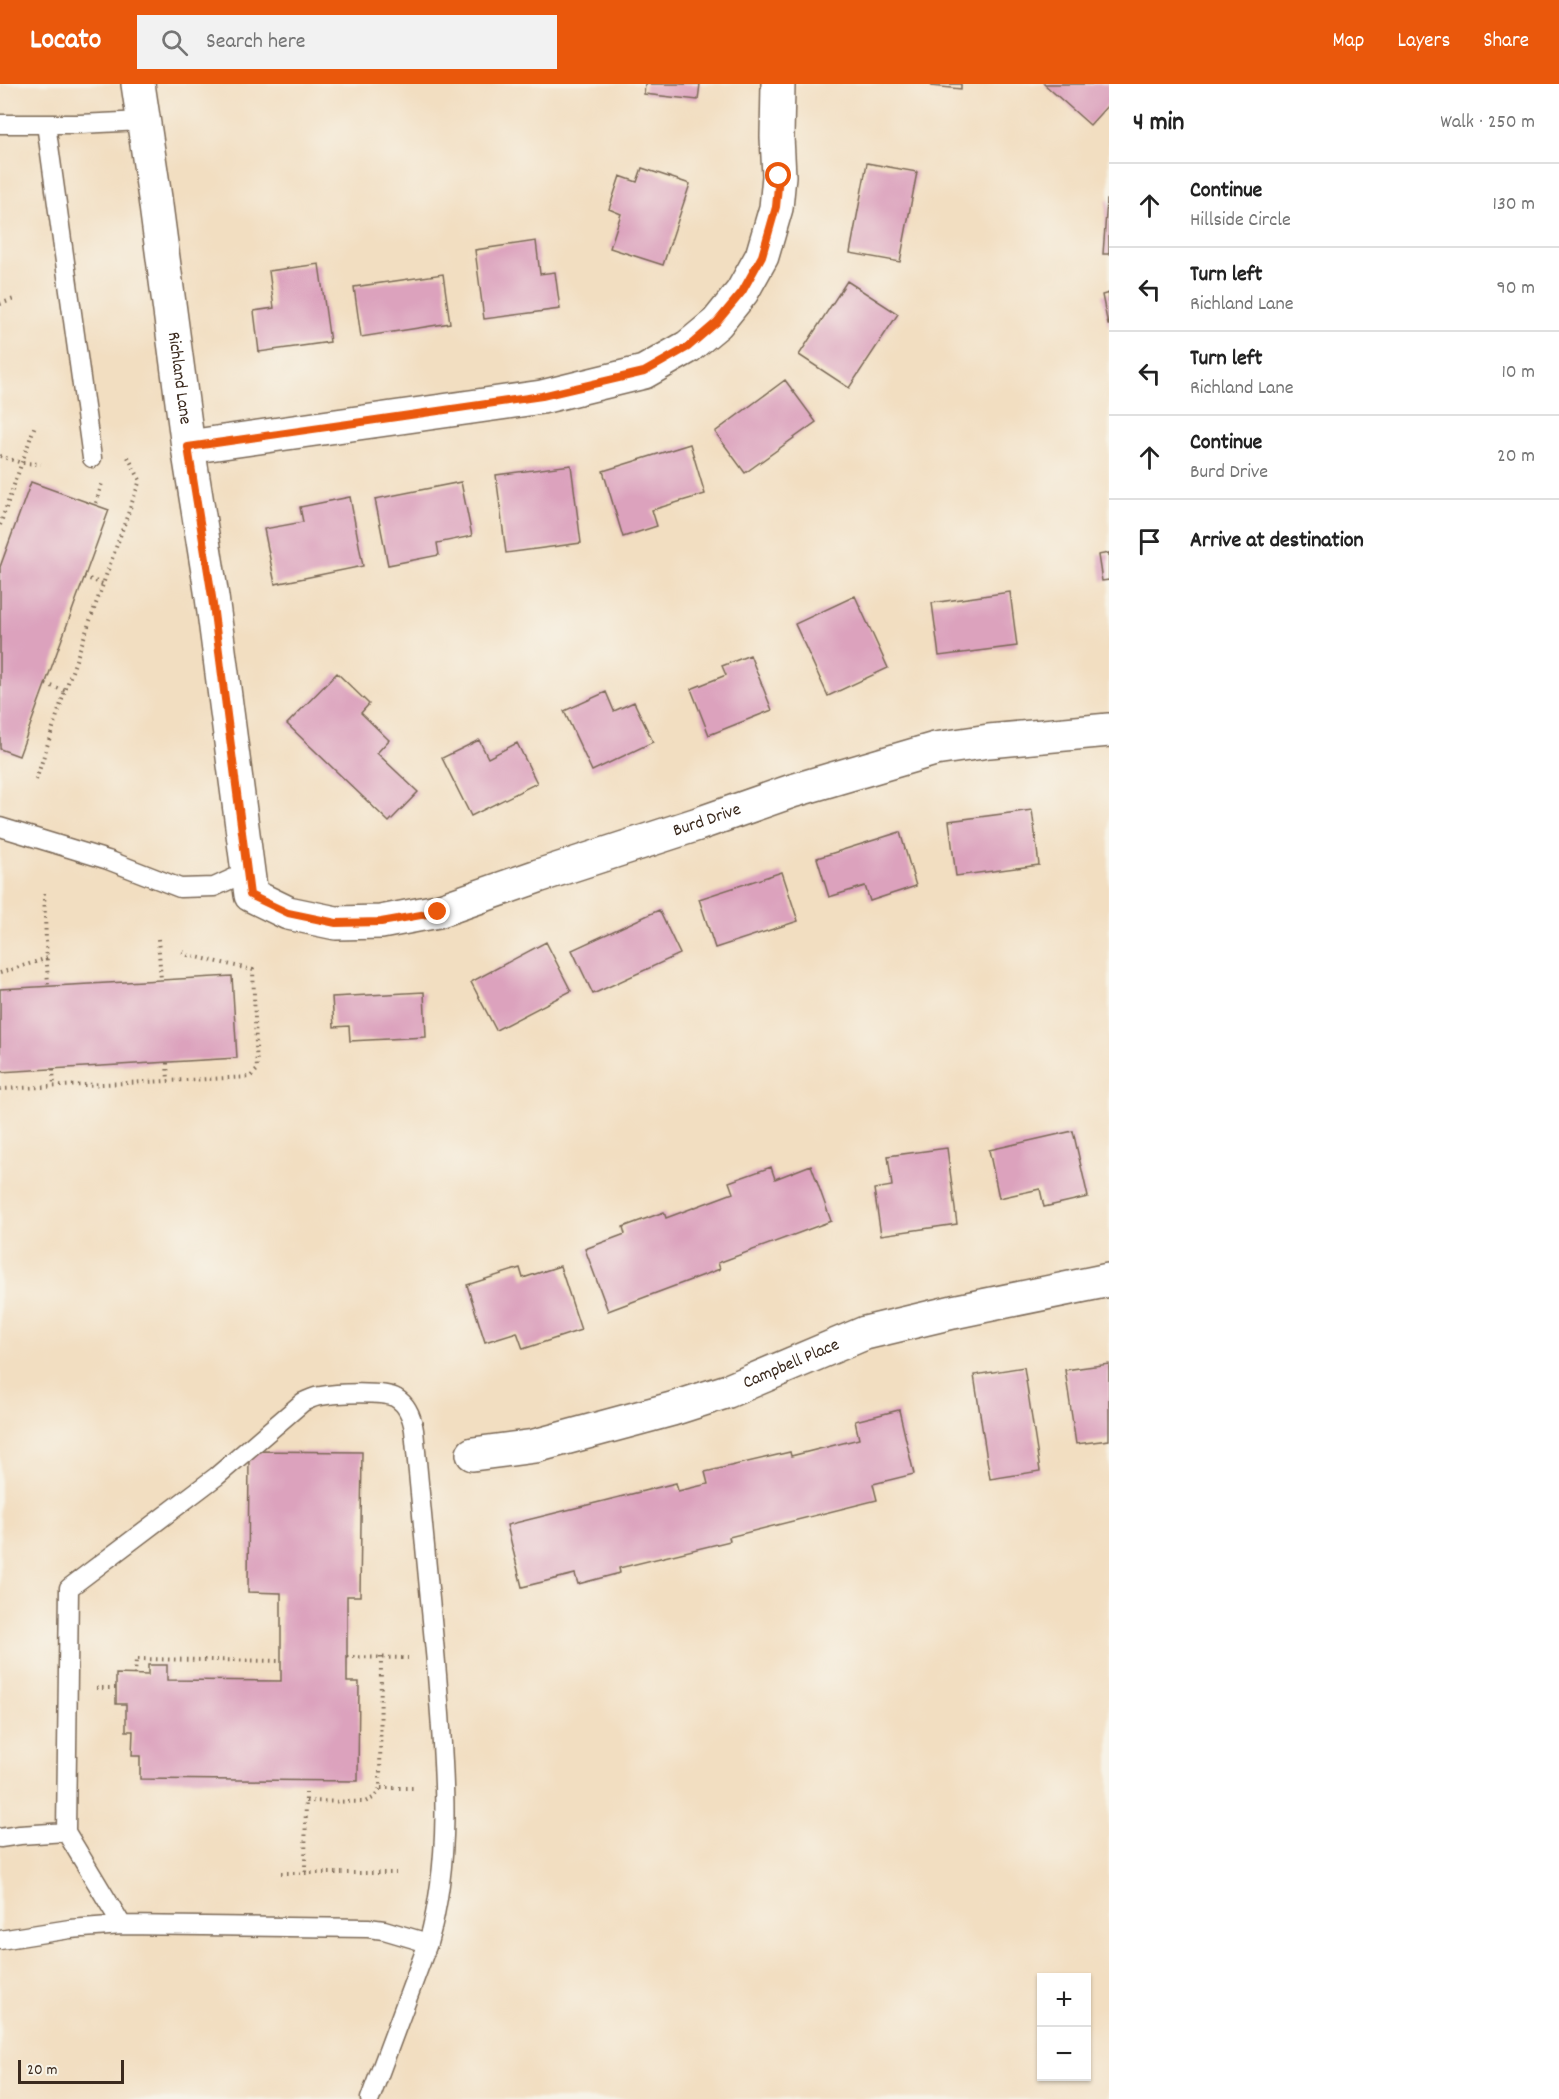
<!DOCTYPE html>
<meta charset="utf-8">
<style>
:root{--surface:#fff;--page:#f2f2f2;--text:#222;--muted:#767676;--line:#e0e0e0;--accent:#ea580c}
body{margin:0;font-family:Dekko,sans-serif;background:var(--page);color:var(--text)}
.controls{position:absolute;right:18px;bottom:18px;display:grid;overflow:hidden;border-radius:0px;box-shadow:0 2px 4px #0004}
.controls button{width:54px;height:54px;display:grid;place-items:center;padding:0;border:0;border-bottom:2px solid var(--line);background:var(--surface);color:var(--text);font:30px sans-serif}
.scale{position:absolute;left:18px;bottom:15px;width:106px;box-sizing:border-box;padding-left:6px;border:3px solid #3b2a1e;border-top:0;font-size:16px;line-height:21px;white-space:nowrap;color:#3b2a1e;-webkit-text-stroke:4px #f7f3e8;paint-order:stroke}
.stop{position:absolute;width:18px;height:18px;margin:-14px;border:4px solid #ea580c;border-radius:50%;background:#fff}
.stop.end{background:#ea580c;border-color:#fff;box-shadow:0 2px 6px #0008}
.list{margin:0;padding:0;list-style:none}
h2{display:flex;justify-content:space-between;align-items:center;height:78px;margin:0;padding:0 24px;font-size:26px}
h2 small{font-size:20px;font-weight:400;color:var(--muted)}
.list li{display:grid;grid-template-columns:39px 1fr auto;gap:18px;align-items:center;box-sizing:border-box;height:84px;padding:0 24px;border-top:2px solid var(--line)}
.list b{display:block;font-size:22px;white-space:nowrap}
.list p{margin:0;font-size:20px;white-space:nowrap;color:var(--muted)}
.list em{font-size:20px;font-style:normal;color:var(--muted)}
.icon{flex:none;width:33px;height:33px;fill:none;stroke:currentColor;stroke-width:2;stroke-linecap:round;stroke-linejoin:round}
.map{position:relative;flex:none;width:1109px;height:2015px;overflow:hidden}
header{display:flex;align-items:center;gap:36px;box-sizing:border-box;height:84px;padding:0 30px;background:var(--accent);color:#fff}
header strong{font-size:28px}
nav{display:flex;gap:33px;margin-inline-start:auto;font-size:21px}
.search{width:420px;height:54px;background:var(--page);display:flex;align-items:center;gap:15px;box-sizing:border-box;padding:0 21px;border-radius:0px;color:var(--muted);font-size:22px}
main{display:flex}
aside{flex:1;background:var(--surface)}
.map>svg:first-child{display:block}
.building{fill:#dca2bd}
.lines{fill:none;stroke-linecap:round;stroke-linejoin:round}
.lane-casing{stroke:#7b6957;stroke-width:21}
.street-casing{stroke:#7b6957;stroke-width:36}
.path{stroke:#7b6957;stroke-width:4;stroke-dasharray:1.5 4.5;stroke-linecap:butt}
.lane{stroke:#fff;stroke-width:18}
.street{stroke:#fff;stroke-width:33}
.route{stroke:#ea580c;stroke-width:8}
.labels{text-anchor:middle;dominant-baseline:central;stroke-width:6;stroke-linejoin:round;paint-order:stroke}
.street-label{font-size:18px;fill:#3b2a1e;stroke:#f7f3e8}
</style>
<header>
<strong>Locato</strong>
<div class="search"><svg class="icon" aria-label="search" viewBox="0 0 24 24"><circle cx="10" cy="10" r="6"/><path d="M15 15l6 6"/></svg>Search here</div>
<nav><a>Map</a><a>Layers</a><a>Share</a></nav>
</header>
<main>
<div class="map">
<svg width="1109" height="2015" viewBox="0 0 1109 2015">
<rect width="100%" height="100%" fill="#f7f3e8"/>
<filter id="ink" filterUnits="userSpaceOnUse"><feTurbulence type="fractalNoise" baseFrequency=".0167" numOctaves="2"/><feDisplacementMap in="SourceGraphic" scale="12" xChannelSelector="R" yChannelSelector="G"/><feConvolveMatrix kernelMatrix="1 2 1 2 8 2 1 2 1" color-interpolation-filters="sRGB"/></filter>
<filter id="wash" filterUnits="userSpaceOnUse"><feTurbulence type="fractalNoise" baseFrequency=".008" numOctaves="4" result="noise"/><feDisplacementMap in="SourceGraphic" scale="24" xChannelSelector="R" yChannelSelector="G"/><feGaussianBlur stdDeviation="1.35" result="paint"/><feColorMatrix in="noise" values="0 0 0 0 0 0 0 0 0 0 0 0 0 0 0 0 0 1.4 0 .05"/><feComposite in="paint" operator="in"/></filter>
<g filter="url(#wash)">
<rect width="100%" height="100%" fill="#f2dec1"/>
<g id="blocks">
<!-- building -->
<path class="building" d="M645 0H700L698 16 644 10Z
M931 0H961V5L931 2Z
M1044 0H1109V20L1090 41Z
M867 79 917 88 900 178 850 169Z
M642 84 690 100 663 181 610 164 621 130 609 125 620 92 637 98Z
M1107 116H1109V170H1103Z
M536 157 540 190 555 188 560 225 484 235 475 166Z
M319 180 330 258 259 268 254 227 274 224 269 187Z
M443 190 450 239 361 253 354 203Z
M847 197 898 230 849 304 799 271Z
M1109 209V241H1108L1102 211Z
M785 296 816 338 745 389 715 348Z
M690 360 705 410 652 426 657 442 623 453 603 387Z
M571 381 581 459 506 469 496 391Z
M31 398 109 426 19 672 0 665V483Z
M461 398 472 452 437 459 439 471 388 481 375 415Z
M350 413 363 482 275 500 264 445 303 438 300 423Z
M1109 469V496L1102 497 1098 471Z
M1010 508 1017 562 939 572 932 519Z
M855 512 888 584 828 612 795 540Z
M750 571 772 626 709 651 691 605 726 591 722 582Z
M337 589 369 620 361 629 389 656 377 669 418 708 389 738 287 640Z
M606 608 614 627 634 618 653 658 592 687 564 627Z
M479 656 488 674 517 659 537 699 471 732 442 674Z
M1032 726 1039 781 956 792 949 737Z
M900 748 916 802 870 817 865 802 829 813 817 774Z
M782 788 798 837 715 864 699 815Z
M659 826 680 870 593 910 572 866Z
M546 858 571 907 496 946 471 898Z
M232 892 237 974 0 988V905Z
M424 908 426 953 350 957 349 942 334 943 332 913Z
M1073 1047 1088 1113 1044 1123 1040 1105 999 1114 989 1066Z
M947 1064 957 1140 881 1151 874 1105 892 1102 888 1072Z
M811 1081 831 1137 718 1179 720 1185 608 1227 585 1165 625 1150 623 1143 664 1128 666 1134 733 1109 729 1098 771 1083 775 1095Z
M560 1182 581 1246 523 1265 517 1248 485 1258 467 1201 520 1184 523 1194Z
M1109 1280V1356L1076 1360 1065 1286Z
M1024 1283 1040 1387 990 1395 974 1291Z
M899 1326 914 1390 873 1400 877 1416 729 1453 730 1457 619 1484 620 1489 578 1500 575 1490 522 1503 507 1441 676 1399 678 1407 708 1400 705 1388 790 1368 791 1372 859 1355 855 1337Z
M249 1367 362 1368 360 1512H347V1598H359L358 1697 140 1695V1672H132L133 1647H126V1620H116V1590L148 1591V1581H167V1596L281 1597V1509L248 1508Z"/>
</g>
</g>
<g filter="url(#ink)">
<use href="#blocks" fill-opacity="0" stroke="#7b6957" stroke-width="1.5"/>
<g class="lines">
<!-- lane casing -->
<g class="lane-casing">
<path id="lane" d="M0 40H80L143 37
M46 40 92 374
M0 743 108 776 180 804 214 803 247 788
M66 1748 122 1841
M0 1754 20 1751 66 1748 69 1504 217 1392 303 1318C308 1316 315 1312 321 1312 335 1309 385 1307 396 1314 408 1321 412 1333 414 1346 422 1427 430 1509 437 1591 444 1681 453 1772 428 1859L370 2015
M0 1856 70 1845 122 1841 368 1844 384 1846 428 1859"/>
</g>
<!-- street casing -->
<g class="street-casing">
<g id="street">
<path id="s1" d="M138 0 155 114 188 363 212 513 251 811 288 829 336 839 381 838 438 827 538 792 698 740 792 707 935 665 989 657 1109 646"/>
<path d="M188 363 542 313 644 288 688 263 717 239 742 208 762 172 776 124 779 92 777 53 778 0"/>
<path id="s2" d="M473 1370 535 1362 672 1325 728 1307 865 1249 953 1228 1109 1196"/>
</g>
</g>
<!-- path -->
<path class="path" d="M0 220 17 214
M0 372 22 379 41 380
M96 419 102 399
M0 441 35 341
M84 493 103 500
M46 600 65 607
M36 696 65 607 140 396 127 371
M44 809 48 903
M158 855 161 896
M0 889 48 874
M167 979 168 997
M53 985 54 1002
M0 1005 250 993 257 986 253 886 188 871 180 866
M347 1573 408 1574
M381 1573 380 1704H416
M135 1591 136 1575 281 1577
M96 1604H116
M306 1717 365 1718 375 1713 380 1704
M305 1788 306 1709
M281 1789H396"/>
<!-- lane -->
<use href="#lane" class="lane"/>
<!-- street -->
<use href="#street" class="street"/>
</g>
</g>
<g class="lines" filter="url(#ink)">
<!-- route -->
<path class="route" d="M438 828 381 838 336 839 288 829 250 811 212 513 188 363 542 312 644 288 688 263 717 238 742 208 762 172 776 123 779 92"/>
</g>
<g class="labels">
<!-- street labels -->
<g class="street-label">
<text stroke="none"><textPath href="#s1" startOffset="297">Richland Lane</textPath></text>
<text stroke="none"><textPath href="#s1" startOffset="1296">Burd Drive</textPath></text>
<text stroke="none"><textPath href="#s2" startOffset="332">Campbell Place</textPath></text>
</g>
</g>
</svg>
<div class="controls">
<button>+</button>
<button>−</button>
</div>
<div class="scale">20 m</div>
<div class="stop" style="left:779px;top:92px"></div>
<div class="stop end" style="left:438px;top:828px"></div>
</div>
<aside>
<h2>4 min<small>Walk · 250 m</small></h2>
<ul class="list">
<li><svg class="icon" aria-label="ahead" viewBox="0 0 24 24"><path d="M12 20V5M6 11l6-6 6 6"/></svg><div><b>Continue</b><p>Hillside Circle</p></div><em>130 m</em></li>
<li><svg class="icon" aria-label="left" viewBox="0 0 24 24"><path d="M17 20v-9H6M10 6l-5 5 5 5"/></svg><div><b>Turn left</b><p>Richland Lane</p></div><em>90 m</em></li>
<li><svg class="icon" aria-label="left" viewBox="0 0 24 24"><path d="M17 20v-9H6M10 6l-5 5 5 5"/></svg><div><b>Turn left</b><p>Richland Lane</p></div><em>10 m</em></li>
<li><svg class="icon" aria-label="ahead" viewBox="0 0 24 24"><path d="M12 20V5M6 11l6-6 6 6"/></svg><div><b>Continue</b><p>Burd Drive</p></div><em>20 m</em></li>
<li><svg class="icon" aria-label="arrive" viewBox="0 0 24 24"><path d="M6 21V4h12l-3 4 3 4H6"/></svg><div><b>Arrive at destination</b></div></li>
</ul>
</aside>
</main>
